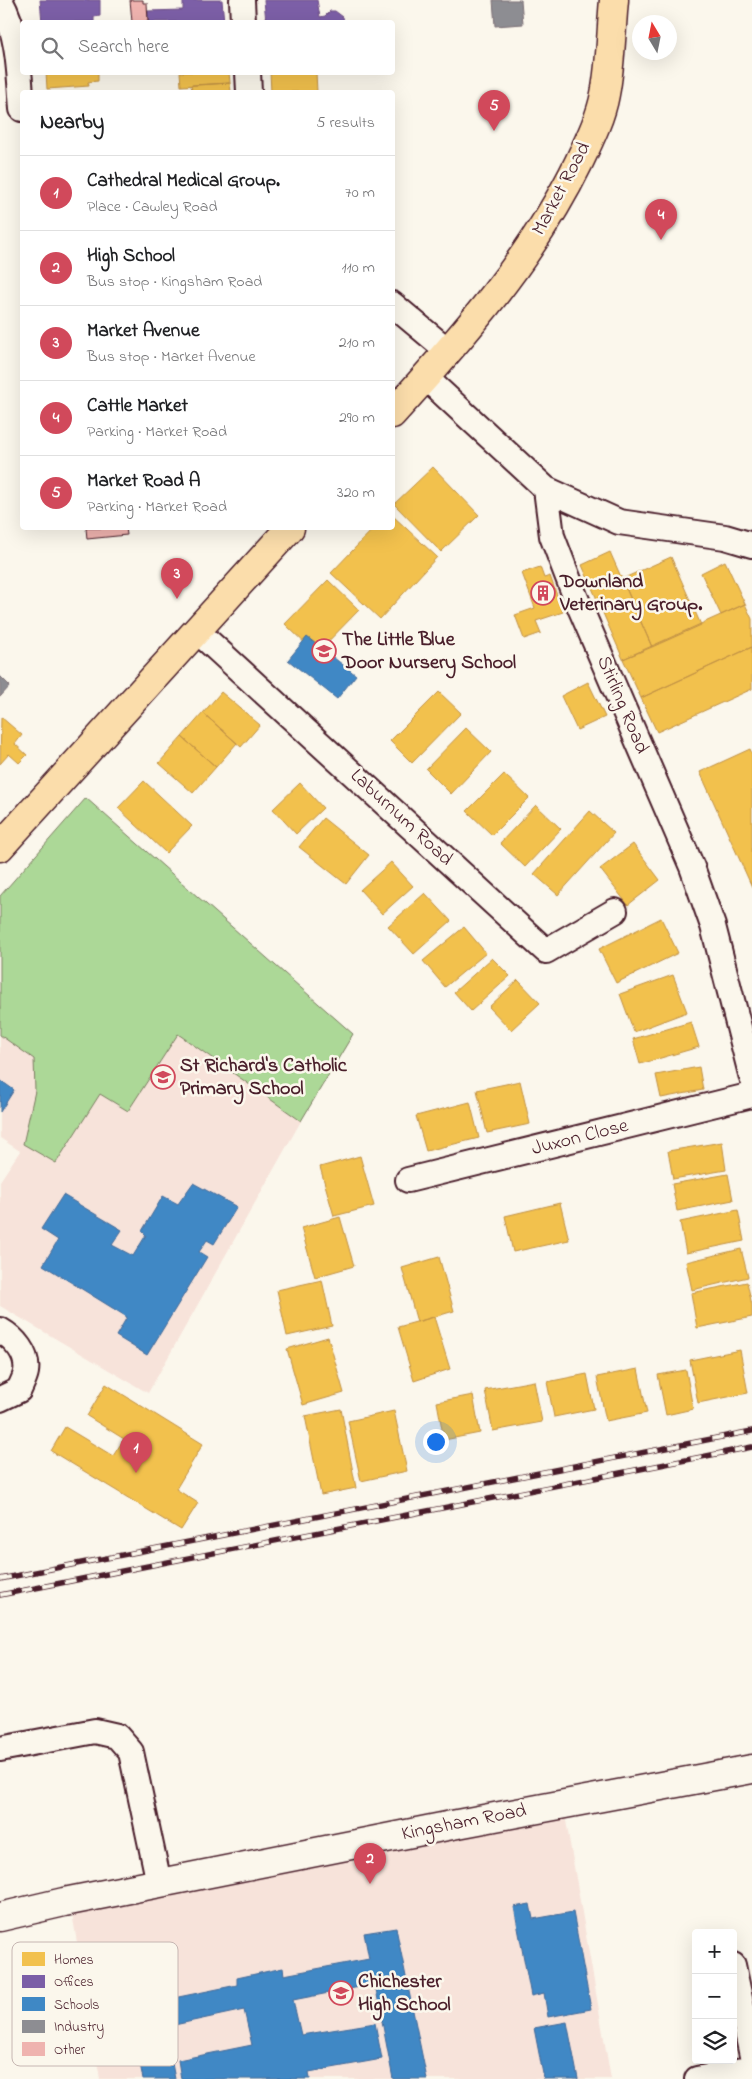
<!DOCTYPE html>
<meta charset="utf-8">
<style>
:root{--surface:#fff;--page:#f6f6f6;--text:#202124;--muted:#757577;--line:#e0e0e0;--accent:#d1495b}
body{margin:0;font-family:"Indie Flower",sans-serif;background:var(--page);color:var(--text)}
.controls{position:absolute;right:15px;bottom:15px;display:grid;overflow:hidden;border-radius:5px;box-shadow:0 5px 20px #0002}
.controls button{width:45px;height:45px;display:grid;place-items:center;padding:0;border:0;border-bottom:1px solid var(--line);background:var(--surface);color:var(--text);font:25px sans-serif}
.compass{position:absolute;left:632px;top:15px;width:45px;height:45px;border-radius:50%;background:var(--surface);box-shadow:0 5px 20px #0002;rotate:350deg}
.you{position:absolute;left:435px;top:1441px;width:18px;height:18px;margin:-12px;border:4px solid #fff;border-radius:50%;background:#1a73e8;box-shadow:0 0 0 8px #1a73e833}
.badge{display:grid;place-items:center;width:32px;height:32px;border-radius:50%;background:var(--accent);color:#fff;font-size:16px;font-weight:700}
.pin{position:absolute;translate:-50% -41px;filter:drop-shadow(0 1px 2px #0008)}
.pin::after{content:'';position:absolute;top:26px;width:18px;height:15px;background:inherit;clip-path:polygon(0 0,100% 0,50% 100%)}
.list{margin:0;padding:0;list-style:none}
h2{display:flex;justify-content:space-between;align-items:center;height:65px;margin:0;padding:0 20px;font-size:21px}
h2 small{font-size:16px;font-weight:400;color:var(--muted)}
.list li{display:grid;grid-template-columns:32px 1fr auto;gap:15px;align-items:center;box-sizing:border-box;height:75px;padding:0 20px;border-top:1px solid var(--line)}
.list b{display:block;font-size:19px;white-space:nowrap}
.list p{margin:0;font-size:16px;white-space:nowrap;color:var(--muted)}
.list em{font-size:16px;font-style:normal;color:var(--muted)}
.icon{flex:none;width:28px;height:28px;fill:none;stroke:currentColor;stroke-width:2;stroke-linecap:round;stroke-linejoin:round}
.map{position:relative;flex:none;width:752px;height:2079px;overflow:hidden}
.search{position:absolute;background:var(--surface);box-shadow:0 5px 20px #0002;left:20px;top:20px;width:375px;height:55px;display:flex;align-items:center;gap:12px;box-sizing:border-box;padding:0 18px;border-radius:5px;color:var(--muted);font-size:19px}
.panel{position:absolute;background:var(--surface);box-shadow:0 5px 20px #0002;left:20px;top:90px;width:375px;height:440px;border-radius:5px}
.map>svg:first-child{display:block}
.built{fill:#f7e3da}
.green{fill:#acd897;stroke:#7b7c61}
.homes{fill:#f2c14e;stroke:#c09044}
.offices{fill:#7b5ea7;stroke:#6c4b82}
.schools{fill:#3f88c5;stroke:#426897}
.industry{fill:#8d8d92;stroke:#796c73}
.building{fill:#efb3af;stroke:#4a1f2b}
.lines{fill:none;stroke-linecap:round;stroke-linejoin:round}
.minor-casing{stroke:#4a1f2b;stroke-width:28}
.tertiary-casing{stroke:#4a1f2b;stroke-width:31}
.primary-casing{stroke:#4a1f2b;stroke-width:31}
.minor{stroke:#fbf7ec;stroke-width:24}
.tertiary{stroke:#fbf7ec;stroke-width:28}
.primary{stroke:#fbddab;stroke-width:28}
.rail-casing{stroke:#4a1f2b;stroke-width:5.5}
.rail{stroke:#fbf7ec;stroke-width:4;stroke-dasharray:11;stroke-linecap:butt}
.labels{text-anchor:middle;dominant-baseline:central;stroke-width:5;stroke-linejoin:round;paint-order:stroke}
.street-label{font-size:20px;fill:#4a1f2b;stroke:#fbf7ec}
.poi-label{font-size:20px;font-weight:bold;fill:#4a1f2b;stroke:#fbf7ec;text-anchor:start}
.key{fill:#fbf7ec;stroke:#c6b6b2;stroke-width:1}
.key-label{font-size:14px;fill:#4a1f2b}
</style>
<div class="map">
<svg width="752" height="2079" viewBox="0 0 752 2079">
<rect width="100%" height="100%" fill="#fbf7ec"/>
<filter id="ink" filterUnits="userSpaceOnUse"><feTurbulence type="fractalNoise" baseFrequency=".02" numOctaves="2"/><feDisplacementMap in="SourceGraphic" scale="10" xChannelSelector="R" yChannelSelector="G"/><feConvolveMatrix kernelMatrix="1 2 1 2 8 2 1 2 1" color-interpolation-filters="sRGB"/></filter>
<g filter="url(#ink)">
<!-- built -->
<path class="built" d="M86 798 353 1034 301 1121 148 1393 0 1306V1181L20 1151 0 1138V896Z
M565 1815 611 2079H100L71 1907Z"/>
<!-- green -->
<path class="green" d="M86 798 353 1034 301 1121 178 1034 128 1111 100 1094 56 1163 23 1144 35 1091 34 1059 0 1035V896Z"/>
<!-- homes -->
<path class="homes" d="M46 72H98V81L88 82 89 86 47 89Z
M180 72H229L230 83 181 86Z
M270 72H316L317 92H271Z
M230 83 231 92H192L191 85Z
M433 467 479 515 441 552 394 504Z
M392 515 437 557 380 619 331 573 374 528H392Z
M610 552 652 647 623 659 582 565Z
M671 557 701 625 652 647 622 579Z
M725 561 745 604 721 615 701 573Z
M540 567 544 578 550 576 563 612 536 621 541 633 524 639 515 615 535 608 522 573Z
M328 580 359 610 316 654 285 624Z
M745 604 752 619V647L641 698 623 659Z
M752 647V689L657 732 641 698Z
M588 682 605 717 577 730 561 696Z
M221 692 260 725 241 747 203 713Z
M439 692 461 713 412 763 390 741Z
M203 713 237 743 216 767 182 737Z
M1 717 22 735 15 744 27 755 19 763 9 754 0 764Z
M466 728 491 752 451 794 426 769Z
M182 737 216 767 193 793 159 763Z
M750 749 752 754V887L700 772Z
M504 774 529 798 492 835 467 811Z
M144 781 192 826 166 853 118 808Z
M300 783 323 808 296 834 273 809Z
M536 805 561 829 525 867 500 843Z
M590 811 614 833 558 895 534 874Z
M323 818 369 855 346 884 299 847Z
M633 844 660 880 628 905 600 869Z
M391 862 413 886 382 914 360 890Z
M425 893 451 921 414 954 388 926Z
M661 918 678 953 616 983 599 949Z
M464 927 486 953 445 987 423 961Z
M492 958 510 976 471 1011 454 992Z
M673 975 687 1012 634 1032 620 994Z
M518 980 540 1003 511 1030 489 1007Z
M691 1022 699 1047 640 1064 633 1039Z
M699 1067 703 1090 661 1098 656 1075Z
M520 1081 530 1124 487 1133 477 1090Z
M470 1102 479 1138 426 1151 416 1116Z
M722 1142 726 1170 673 1179 668 1151Z
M360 1156 374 1206 334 1216 320 1167Z
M728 1174 733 1200 677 1211 672 1184Z
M560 1203 569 1240 513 1252 505 1216Z
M738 1210 744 1241 686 1253 680 1222Z
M340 1217 354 1266 315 1277 301 1228Z
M741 1249 748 1277 692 1290 686 1262Z
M439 1257 454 1311 417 1322 402 1268Z
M322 1280 332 1326 287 1336 277 1290Z
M747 1282 752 1305V1317L697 1328 691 1293Z
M434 1317 450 1369 414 1381 398 1327Z
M328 1337 344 1393 303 1405 287 1349Z
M740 1350 748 1393 698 1403 690 1360Z
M638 1369 647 1413 606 1421 597 1377Z
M686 1370 693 1409 666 1415 658 1375Z
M587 1374 594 1409 554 1417 547 1382Z
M534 1381 542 1422 493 1431 485 1390Z
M106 1384 203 1444 176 1489 198 1503 181 1530 51 1451 65 1427 113 1456 124 1439 87 1416Z
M473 1395 480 1433 444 1440 437 1402Z
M341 1409 356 1488 321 1495 305 1416Z
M394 1411 407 1471 361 1481 348 1421Z"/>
<!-- offices -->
<path class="offices" d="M40 0H100V16L94 17V22H42Z
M183 0H222L224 22H148V11L183 10Z
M264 0H317L320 17 325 16 330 11H335L343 17 344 22H266Z"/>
<!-- schools -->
<path class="schools" d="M307 637 356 675 337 699 288 660Z
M0 1080 14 1090 0 1112Z
M193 1183 237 1207 214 1244 207 1240 199 1252 207 1257 147 1355 116 1336 127 1317 43 1265 58 1240 41 1229 63 1195 122 1230 112 1245 133 1256 146 1235 142 1231 163 1196 178 1204Z
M530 1904 533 1919 573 1912 591 2009 548 2017 544 1993 531 1996 514 1907Z
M396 1928 427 2079H393L375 1984 293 2000 301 2035 375 2023 382 2059 309 2072 310 2079H181L178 2060 252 2045 244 2010 165 2027 175 2079H143L124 1982 155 1976 159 2001 237 1985V1978L283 1968 284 1975 369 1959 364 1933Z
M567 2022 578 2079H544L534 2028Z"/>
<!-- industry -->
<path class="industry" d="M493 0H521L523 24 495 26Z
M0 676 10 686 0 697Z"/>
<!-- building -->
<path class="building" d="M130 0H143V3H147L148 22H132Z
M86 528H126L127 535 87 539Z"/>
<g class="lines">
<!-- minor casing -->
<g class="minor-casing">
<path id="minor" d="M0 0C19 34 19 71 22 109
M242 0 243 22
M248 72 249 92
M392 304 447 350
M425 377 546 489 619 522 725 537 752 545
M546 489 552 536 575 596 692 867 713 926 752 1078
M197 631 546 951 615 911
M408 1180 752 1095
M0 1330C14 1338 29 1354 26 1372 25 1378 21 1385 19 1390L0 1399
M0 1749 95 1731 117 1736 131 1752 159 1883
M733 1965 752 2056
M697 2079 752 2068"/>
</g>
<!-- tertiary casing -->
<g class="tertiary-casing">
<path id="tertiary" d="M0 1917 64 1902 452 1825 752 1769"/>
</g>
<!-- primary casing -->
<g class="primary-casing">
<path id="primary" d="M392 414C463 336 533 257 579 162 589 141 601 117 605 94 611 64 611 31 614 0
M0 847 290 528"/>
</g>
<!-- minor -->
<use href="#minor" class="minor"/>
<!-- tertiary -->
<use href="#tertiary" class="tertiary"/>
<!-- primary -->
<use href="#primary" class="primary"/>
<!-- rail casing -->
<g class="rail-casing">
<path id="rail" d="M0 1579 752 1431
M0 1595 752 1447"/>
</g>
<!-- rail -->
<use href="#rail" class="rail"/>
</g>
</g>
<!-- icons -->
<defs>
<g id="building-ring" transform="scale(1.25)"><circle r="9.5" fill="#fbf7ec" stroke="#d1495b" stroke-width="1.5"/><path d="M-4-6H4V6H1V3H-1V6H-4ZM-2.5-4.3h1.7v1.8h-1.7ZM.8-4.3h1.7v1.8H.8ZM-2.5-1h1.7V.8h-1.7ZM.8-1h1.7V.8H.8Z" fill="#d1495b"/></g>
<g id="school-ring" transform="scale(1.25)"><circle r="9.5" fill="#fbf7ec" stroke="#d1495b" stroke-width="1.5"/><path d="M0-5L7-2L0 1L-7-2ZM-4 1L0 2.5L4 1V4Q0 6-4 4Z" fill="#d1495b"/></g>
</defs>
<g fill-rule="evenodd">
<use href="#building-ring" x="543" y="593"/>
<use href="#school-ring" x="324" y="651"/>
<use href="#school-ring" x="163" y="1077"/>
<use href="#school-ring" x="341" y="1993"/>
</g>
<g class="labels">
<!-- street labels -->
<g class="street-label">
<text transform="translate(562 189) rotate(-62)">Market Road</text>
<text transform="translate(622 705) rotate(67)">Stirling Road</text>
<text transform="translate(401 818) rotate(43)">Laburnum Road</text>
<text transform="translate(580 1138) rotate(-14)">Juxon Close</text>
<text transform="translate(464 1823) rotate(-11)">Kingsham Road</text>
</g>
<!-- poi labels -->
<g class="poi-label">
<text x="560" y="582">Downland<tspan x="560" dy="23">Veterinary Group.</tspan></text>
<text x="342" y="640">The Little Blue<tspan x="342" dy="23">Door Nursery School</tspan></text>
<text x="180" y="1066">St Richard's Catholic<tspan x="180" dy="23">Primary School</tspan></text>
<text x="358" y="1982">Chichester<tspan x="358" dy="23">High School</tspan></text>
</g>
</g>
<!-- legend -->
<rect x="12" y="1942" width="166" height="124" rx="8" class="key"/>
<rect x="22" y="1952" width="23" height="14" fill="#f2c14e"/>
<rect x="22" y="1975" width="23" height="13" fill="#7b5ea7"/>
<rect x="22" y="1997" width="23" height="14" fill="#3f88c5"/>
<rect x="22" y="2020" width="23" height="13" fill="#8d8d92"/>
<rect x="22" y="2042" width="23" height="14" fill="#efb3af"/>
<g class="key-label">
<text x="54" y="1964">Homes</text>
<text x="54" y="1986">Offices</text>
<text x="54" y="2009">Schools</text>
<text x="54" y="2031">Industry</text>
<text x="54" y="2054">Other</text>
</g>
</svg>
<div class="controls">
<button>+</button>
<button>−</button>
<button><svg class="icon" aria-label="layers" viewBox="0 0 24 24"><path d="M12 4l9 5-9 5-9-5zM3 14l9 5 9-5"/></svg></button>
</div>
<svg class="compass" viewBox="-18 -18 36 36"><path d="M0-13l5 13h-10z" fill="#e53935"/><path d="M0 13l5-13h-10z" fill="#757577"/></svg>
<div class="you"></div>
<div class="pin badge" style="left:136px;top:1473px">1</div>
<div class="pin badge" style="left:370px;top:1884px">2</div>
<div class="pin badge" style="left:177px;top:599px">3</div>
<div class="pin badge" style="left:661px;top:240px">4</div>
<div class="pin badge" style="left:494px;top:131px">5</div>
<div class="search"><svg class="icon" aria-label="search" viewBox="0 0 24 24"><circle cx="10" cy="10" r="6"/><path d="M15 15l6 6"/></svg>Search here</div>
<section class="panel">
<h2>Nearby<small>5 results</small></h2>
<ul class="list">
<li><span class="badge">1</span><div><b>Cathedral Medical Group.</b><p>Place · Cawley Road</p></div><em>70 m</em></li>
<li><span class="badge">2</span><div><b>High School</b><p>Bus stop · Kingsham Road</p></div><em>110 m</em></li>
<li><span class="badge">3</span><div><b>Market Avenue</b><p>Bus stop · Market Avenue</p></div><em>210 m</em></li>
<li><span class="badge">4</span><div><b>Cattle Market</b><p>Parking · Market Road</p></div><em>290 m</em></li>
<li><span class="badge">5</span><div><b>Market Road A</b><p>Parking · Market Road</p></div><em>320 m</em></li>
</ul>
</section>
</div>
